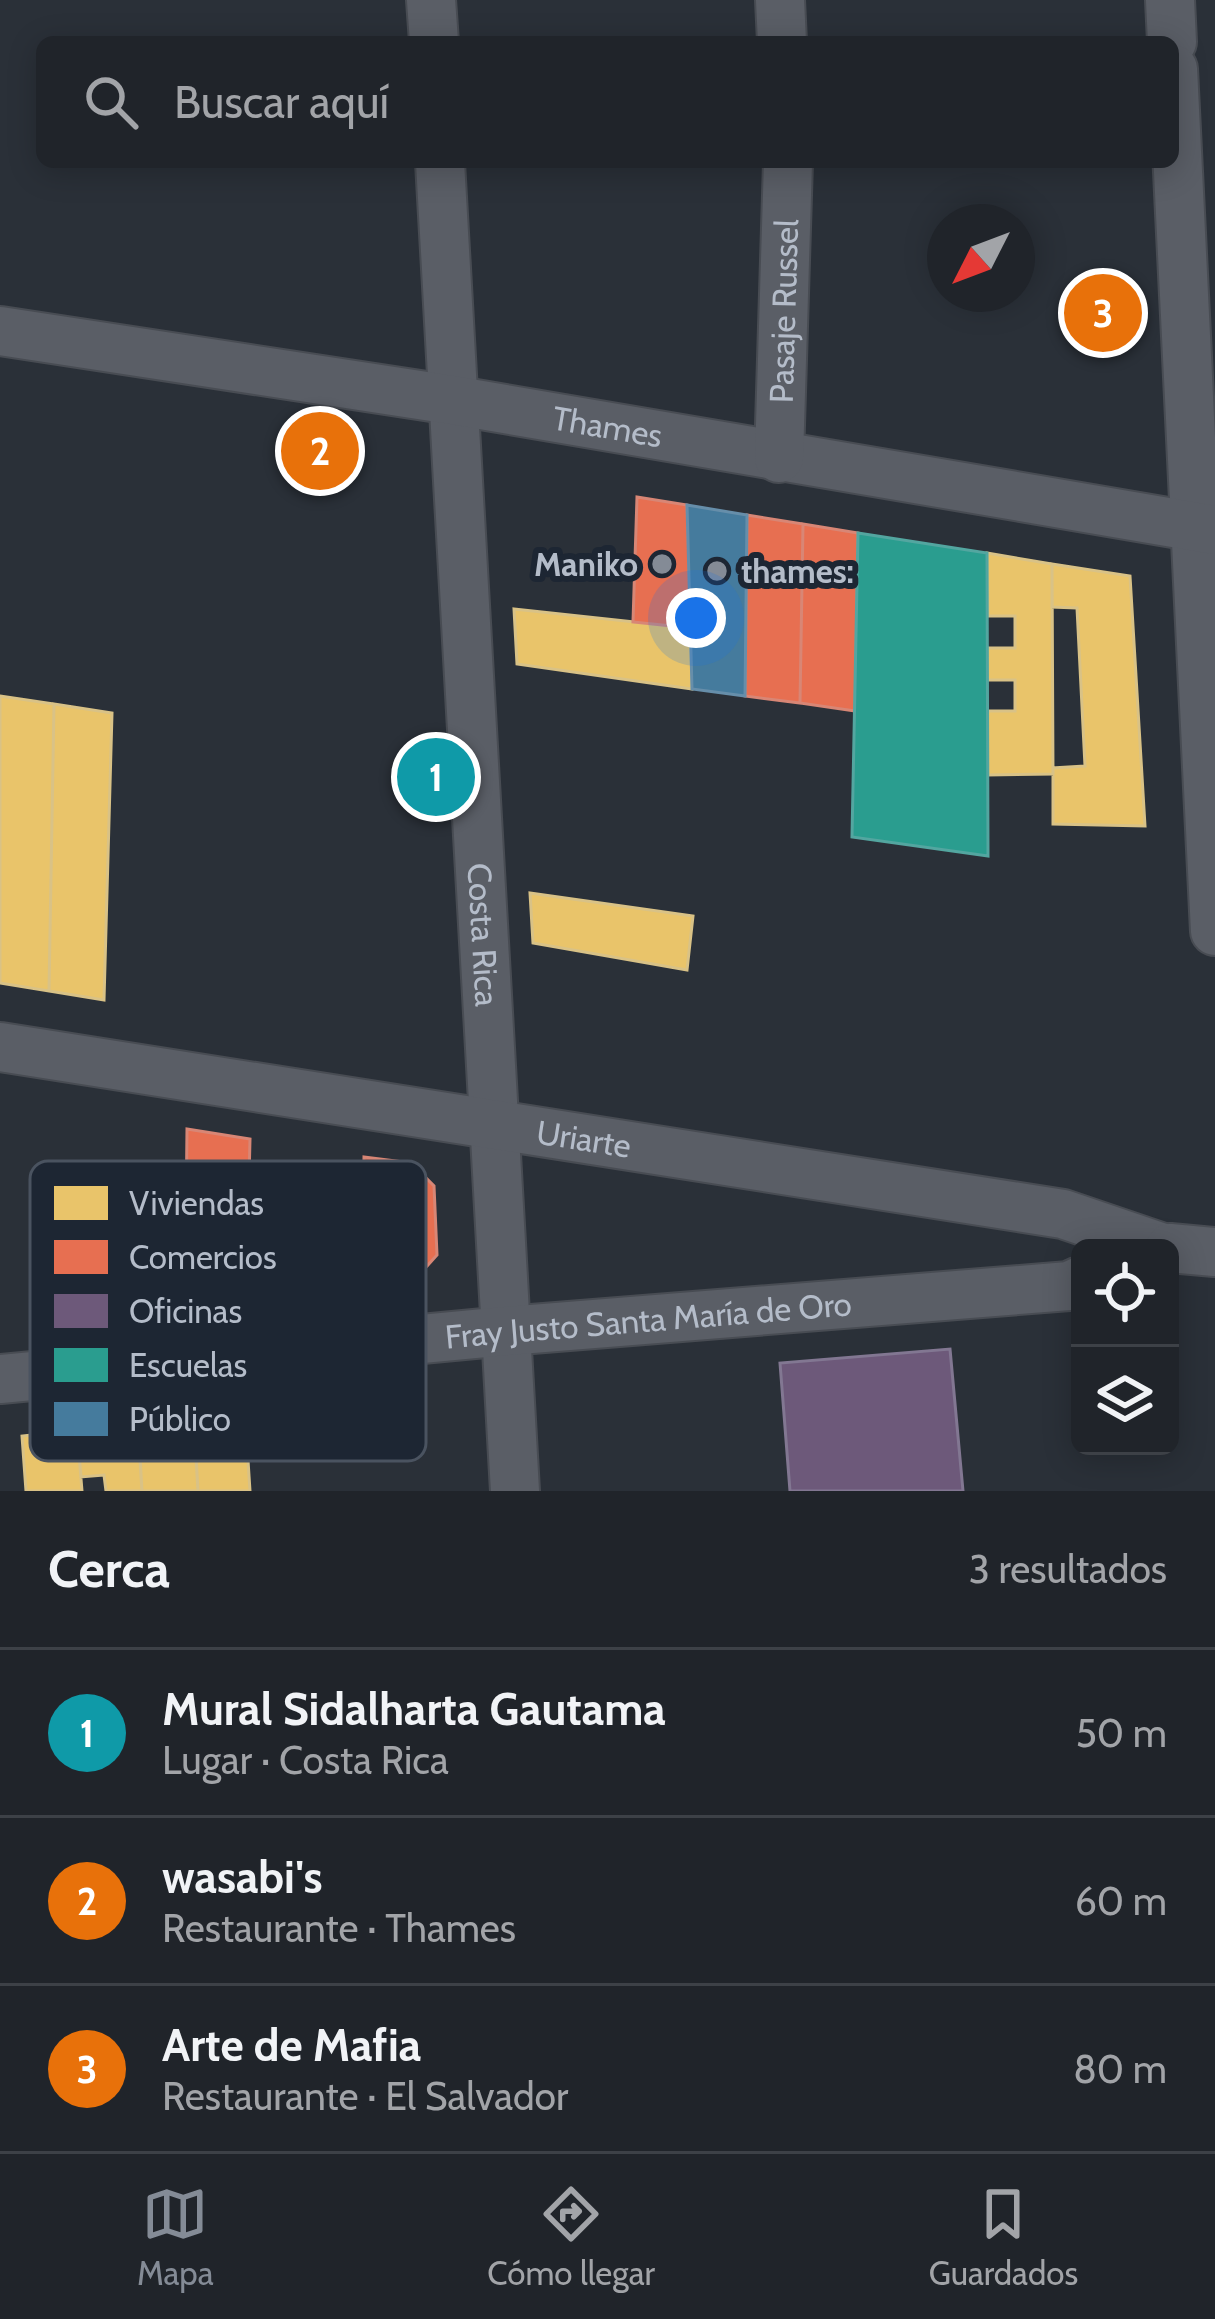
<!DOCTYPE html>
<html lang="es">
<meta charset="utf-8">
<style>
:root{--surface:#20242a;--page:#2d3036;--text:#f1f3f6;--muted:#a2a4a8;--line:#3d4147;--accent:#848b96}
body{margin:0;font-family:Cabin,sans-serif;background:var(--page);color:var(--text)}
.controls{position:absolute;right:36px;bottom:36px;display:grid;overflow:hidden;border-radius:18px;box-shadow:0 6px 30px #0003}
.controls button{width:108px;height:108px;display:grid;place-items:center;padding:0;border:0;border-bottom:3px solid var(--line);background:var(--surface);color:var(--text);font:60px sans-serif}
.compass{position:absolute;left:927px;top:204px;width:108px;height:108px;border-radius:50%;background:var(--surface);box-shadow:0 6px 30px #0003;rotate:228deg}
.you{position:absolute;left:696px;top:618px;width:42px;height:42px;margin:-30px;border:9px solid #fff;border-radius:50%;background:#1a73e8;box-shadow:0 0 0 18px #1a73e833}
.badge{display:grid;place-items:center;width:78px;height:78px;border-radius:50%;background:var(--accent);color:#fff;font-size:39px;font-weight:700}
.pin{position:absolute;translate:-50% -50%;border:6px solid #fff;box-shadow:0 3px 12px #0006}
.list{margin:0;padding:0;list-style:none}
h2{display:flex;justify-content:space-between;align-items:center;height:156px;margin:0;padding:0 48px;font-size:51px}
h2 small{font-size:39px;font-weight:400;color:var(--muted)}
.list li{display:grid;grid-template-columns:78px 1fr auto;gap:36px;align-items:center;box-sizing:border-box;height:168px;padding:0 48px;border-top:3px solid var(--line)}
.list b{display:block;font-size:45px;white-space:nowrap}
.list p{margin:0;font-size:39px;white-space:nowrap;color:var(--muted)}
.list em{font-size:39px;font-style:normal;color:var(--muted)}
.icon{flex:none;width:66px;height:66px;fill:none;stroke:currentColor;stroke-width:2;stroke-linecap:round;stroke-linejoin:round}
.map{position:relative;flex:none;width:1215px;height:1491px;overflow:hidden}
.search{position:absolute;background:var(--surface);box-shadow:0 6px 30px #0003;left:36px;right:36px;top:36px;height:132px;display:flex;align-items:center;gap:30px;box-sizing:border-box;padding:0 42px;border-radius:18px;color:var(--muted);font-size:45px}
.sheet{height:660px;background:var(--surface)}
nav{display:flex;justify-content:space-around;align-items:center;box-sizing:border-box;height:168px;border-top:3px solid var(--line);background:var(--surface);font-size:33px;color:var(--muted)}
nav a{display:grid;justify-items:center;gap:6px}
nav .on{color:var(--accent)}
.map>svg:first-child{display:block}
.homes{fill:#e9c46a;stroke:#d9c286;stroke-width:3}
.shops{fill:#e76f51;stroke:#d88675;stroke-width:3}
.offices{fill:#6d597a;stroke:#827792;stroke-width:3}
.schools{fill:#2a9d8f;stroke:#53a6a0;stroke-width:3}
.public{fill:#457b9d;stroke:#668eaa;stroke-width:3}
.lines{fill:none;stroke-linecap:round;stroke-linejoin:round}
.street-casing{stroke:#484c53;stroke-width:52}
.street{stroke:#5a5e66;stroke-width:48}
.poi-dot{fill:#848b96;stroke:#1d2633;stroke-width:4.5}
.labels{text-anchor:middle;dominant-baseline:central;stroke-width:12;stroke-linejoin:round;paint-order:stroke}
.street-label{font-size:33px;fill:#b4bcc9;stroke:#1d2633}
.poi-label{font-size:33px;font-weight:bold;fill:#b4bcc9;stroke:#1d2633;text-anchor:end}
.key{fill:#1d2633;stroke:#4a5360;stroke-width:3}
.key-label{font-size:33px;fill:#b4bcc9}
</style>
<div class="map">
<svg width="1215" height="1491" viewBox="0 0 1215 1491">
<rect width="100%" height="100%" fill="#2a3038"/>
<!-- homes -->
<path class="homes" d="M987 553 1052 564 1053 774 988 775 987 711H1015V680H987V648H1015V616H988Z
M1052 564 1130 576 1145 826 1053 824V768L1085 766 1077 608 1052 607Z
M514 609 691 628 692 689 517 664Z
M0 696 54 704 49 991 0 983Z
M54 704 112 713 104 1000 49 991Z
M530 893 693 916 687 970 533 943Z
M245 1414 250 1491H198L194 1419Z
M173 1421 174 1427 194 1425 198 1491H142L138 1430 158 1429V1422Z
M138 1424 142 1491H106L104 1475 81 1477 77 1430Z
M77 1430 82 1491H26L22 1436Z"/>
<!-- shops -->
<path class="shops" d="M637 497 687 505 691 628 633 622Z
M747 515 803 524 800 703 745 696Z
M803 524 858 533 855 711 800 703Z
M187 1129 250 1139 248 1220 186 1217Z
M364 1157 411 1163 434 1186 437 1255 410 1285 362 1290Z"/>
<!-- offices -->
<path class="offices" d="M950 1349 963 1491H790L780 1363Z"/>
<!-- schools -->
<path class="schools" d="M858 533 987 553 988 856 852 837Z"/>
<!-- public -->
<path class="public" d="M687 505 747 515 745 696 692 689Z"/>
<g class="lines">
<!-- street casing -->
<g class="street-casing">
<g id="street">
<path d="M431 0 434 42"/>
<path d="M780 0 782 42"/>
<path d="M1170 0 1172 42"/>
<path d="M1173 69 1215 931"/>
<path id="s1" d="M440 162 515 1491"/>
<path id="s2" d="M0 331 452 400 1215 530"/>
<path id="s3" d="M779 458 788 162"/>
<path id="s4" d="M0 1047 1063 1214 1163 1248"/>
<path d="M1170 1248 1215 1252"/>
<path id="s5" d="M0 1379 506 1331 1069 1286 1080 1281"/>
</g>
</g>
<!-- street -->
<use href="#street" class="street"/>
</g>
<!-- markers -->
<g class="poi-dot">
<circle cx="662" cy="564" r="12"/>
<circle cx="717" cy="571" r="12"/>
</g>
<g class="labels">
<!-- street labels -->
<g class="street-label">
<text stroke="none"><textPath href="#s3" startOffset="147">Pasaje Russel</textPath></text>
<text stroke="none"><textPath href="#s2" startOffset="615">Thames</textPath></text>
<text stroke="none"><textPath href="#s1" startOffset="774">Costa Rica</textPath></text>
<text stroke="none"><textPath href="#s4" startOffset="591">Uriarte</textPath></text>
<text stroke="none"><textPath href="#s5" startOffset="651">Fray Justo Santa María de Oro</textPath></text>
</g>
<!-- poi labels -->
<g class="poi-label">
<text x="638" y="564">Maniko</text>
<text x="741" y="571" text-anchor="start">thames:</text>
</g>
</g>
<!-- legend -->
<rect x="30" y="1161" width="396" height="300" rx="18" class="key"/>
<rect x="54" y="1186" width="54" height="34" fill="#e9c46a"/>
<rect x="54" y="1240" width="54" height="34" fill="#e76f51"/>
<rect x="54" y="1294" width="54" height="34" fill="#6d597a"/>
<rect x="54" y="1348" width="54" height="34" fill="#2a9d8f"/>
<rect x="54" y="1402" width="54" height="34" fill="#457b9d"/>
<g class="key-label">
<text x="129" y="1215">Viviendas</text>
<text x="129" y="1269">Comercios</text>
<text x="129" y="1323">Oficinas</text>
<text x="129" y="1377">Escuelas</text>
<text x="129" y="1431">Público</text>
</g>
</svg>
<div class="controls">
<button><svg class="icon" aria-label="locate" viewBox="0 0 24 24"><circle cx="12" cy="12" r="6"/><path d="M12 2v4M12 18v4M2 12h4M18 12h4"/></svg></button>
<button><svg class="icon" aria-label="layers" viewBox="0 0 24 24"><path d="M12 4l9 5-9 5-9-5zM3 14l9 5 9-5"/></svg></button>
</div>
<svg class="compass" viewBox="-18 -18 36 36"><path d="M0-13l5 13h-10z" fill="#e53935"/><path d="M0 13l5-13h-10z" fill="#a2a4a8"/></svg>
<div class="you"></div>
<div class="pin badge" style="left:436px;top:777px;background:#0f9aa8">1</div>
<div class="pin badge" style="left:320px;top:451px;background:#e8710a">2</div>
<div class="pin badge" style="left:1103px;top:313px;background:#e8710a">3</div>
<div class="search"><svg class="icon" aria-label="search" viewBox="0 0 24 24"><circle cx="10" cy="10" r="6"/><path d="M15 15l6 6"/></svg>Buscar aquí</div>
</div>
<section class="sheet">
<h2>Cerca<small>3 resultados</small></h2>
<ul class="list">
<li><span class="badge" style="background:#0f9aa8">1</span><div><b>Mural Sidalharta Gautama</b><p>Lugar · Costa Rica</p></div><em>50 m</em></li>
<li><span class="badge" style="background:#e8710a">2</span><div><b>wasabi's</b><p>Restaurante · Thames</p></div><em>60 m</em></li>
<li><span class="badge" style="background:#e8710a">3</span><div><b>Arte de Mafia</b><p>Restaurante · El Salvador</p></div><em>80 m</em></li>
</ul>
</section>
<nav>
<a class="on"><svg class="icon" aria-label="map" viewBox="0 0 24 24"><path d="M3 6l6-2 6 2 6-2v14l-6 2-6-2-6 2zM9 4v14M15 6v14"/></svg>Mapa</a>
<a><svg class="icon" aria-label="directions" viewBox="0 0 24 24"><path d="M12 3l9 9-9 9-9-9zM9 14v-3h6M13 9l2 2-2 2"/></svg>Cómo llegar</a>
<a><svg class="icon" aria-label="saved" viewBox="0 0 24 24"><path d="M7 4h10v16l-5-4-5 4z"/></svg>Guardados</a>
</nav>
